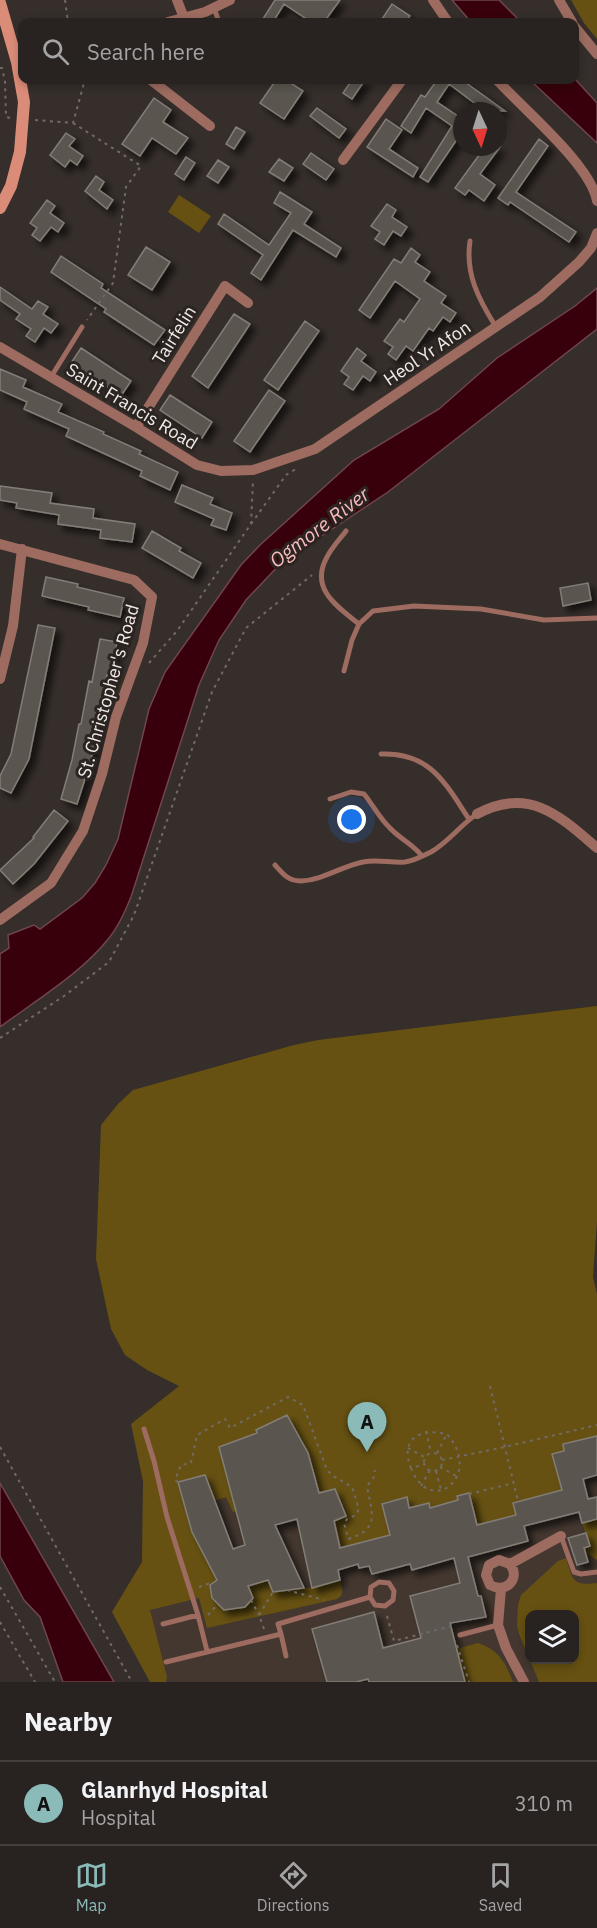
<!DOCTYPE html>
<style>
:root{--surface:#282220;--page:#342f2d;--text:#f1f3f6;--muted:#a5a4a5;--line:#443f3e;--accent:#8bbbb9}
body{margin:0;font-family:"IBM Plex Sans",sans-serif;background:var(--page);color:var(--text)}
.controls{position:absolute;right:18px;bottom:18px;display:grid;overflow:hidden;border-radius:12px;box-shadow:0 3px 9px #0003}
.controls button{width:54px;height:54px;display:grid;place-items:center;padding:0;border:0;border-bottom:2px solid var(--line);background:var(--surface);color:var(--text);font:30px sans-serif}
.compass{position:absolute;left:453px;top:102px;width:54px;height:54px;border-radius:50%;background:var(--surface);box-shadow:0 3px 9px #0003;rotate:176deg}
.you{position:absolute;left:352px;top:820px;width:21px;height:21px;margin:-15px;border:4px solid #fff;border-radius:50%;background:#1a73e8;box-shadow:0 0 0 9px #1a73e833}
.badge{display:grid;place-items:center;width:39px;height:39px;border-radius:50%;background:var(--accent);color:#111;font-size:20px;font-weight:700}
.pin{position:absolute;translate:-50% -50px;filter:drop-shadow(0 2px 3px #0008)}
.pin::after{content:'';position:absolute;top:32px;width:21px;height:18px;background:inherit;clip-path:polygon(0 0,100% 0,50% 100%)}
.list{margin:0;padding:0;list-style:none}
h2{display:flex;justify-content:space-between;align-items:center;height:78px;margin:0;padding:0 24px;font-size:26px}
h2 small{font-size:20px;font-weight:400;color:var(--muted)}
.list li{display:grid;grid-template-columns:39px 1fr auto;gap:18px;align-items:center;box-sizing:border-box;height:84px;padding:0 24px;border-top:2px solid var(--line)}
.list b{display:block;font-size:22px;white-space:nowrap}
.list p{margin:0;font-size:20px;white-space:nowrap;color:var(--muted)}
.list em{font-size:20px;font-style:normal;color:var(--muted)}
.icon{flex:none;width:33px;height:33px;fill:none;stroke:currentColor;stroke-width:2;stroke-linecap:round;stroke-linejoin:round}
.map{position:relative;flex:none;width:597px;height:1682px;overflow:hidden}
.search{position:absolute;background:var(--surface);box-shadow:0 3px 9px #0003;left:18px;right:18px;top:18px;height:66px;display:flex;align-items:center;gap:15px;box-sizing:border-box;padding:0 21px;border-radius:12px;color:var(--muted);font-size:22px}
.sheet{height:162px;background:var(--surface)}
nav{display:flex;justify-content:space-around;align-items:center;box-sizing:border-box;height:84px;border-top:2px solid var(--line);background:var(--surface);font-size:16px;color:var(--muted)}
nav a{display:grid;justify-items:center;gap:3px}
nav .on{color:var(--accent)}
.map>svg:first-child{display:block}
.built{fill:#43372f;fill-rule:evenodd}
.green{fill:#665112;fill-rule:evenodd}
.water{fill:#38000a;stroke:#6f464d;stroke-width:1.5}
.building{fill:#5a554f;stroke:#837d77;stroke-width:1.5;filter:url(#shadow)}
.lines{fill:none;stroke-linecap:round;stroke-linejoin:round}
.path{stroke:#716a67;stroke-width:2;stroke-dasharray:3 4.5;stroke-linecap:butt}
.lane{stroke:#9d6b5f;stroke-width:5}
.street{stroke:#9d6b5f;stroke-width:10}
.secondary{stroke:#db8c78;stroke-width:12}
.labels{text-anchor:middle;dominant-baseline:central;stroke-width:6;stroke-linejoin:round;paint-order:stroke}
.street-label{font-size:18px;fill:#f0ebe9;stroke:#2b2421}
.water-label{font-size:20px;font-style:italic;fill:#f9bbbd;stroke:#2b2421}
</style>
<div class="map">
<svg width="597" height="1682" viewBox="0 0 597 1682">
<defs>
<filter id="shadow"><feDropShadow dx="5.5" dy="5.5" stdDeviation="3" flood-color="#0009"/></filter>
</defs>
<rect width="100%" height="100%" fill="#352e2a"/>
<!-- built -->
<path class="built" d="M597 1294V1682H150L112 1612 142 1562 143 1481 131 1424ZM530 1614H574V1660H530Z"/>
<!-- green -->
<path class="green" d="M571 0H597V39L584 23Z
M179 195 211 216 199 233 168 212Z
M597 1006V1221L593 1277 597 1294V1436L563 1444 564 1451 553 1454 562 1490 513 1503 516 1515 477 1525 469 1493 457 1496 458 1500 430 1508H409L406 1497 382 1503 388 1529 400 1526 402 1531 378 1538 380 1549 369 1541 343 1547 340 1546 335 1528 326 1524 346 1516 336 1489 319 1493 308 1453 287 1415 257 1430V1433L219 1447 229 1485 241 1511 233 1512 226 1497 214 1501 205 1475 179 1482 193 1534 217 1580 210 1585 212 1598 223 1609 245 1607 253 1598 248 1586 268 1580 273 1591 315 1587 340 1580C342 1588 345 1595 337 1599L207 1628 199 1598 150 1610 167 1677 166 1682H150L112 1612 142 1562 143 1481 131 1424 179 1386 147 1370 125 1355 111 1329 96 1259 101 1125 118 1104 133 1090 294 1045 318 1040Z
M597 1519V1560L585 1552 584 1548 590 1546 582 1523Z
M566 1558C573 1580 572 1586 597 1583V1682H539L519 1634 517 1625 518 1605 521 1595 558 1561ZM530 1614H574V1660H530Z
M478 1643C498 1649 506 1663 513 1682H465L456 1649Z"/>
<!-- water -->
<path class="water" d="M452 0H499L521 22H471Z
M575 79 597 103V143L530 80Z
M597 288V329L388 492 281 563 246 600 219 640 199 685 131 897C125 912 119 926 109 938 83 972 35 1001 0 1027V954L9 948 8 935 34 925 40 929 82 898 95 883 106 865 118 839 149 709 165 672 241 565 260 545 354 460 439 409 497 358 575 306Z
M0 1483 114 1682H63L40 1617 24 1600 0 1556Z"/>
<!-- building -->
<path class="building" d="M275 0H340L324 22H311L284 4 273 22H261Z
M392 4 410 16 405 22H387L382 19Z
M276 80H286L303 91 284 119 260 103Z
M352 80H365L352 99 343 93Z
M437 80H462L505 111H485L449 84 437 102 458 116 462 111V132L428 182 420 177 452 126 426 108 411 133 401 126 421 95 425 97Z
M154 98 171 110 163 122 188 138 176 154 152 138 140 156 122 144Z
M317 108 346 129 339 138 310 116Z
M386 119 402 130 389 149 418 168 413 177 367 147Z
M236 127 245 132 234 149 226 144Z
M66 133 75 139 69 146 83 156 77 165 70 160 65 167 50 155Z
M539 139 548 146 516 192 576 232 569 242 510 202 508 205 498 198Z
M485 147H500L480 174 495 185 484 201 469 190 465 195 455 188Z
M311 153 334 169 326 180 303 164Z
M186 157 195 163 184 180 175 174Z
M279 159 293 168 284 181 269 172Z
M218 160 229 167 218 183 207 176Z
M96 176 104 182 99 190 113 200 107 209 85 191Z
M280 192 312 212 304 224 341 248 336 257 293 230 261 280 251 273 263 255 218 224 224 214 269 245 291 213 274 203Z
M47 200 55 206 50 213 64 223 58 232 51 227 40 241 32 235 37 228 30 223Z
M387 204 396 210 392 217 407 227 401 236 393 231 384 245 375 239 380 232 371 226Z
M146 247 170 262 152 290 128 275Z
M411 248 420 255 415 262 430 272 424 281 446 296 441 303 456 313 450 322 443 317 433 331 429 328 413 351 406 346 396 360 388 354 393 347 384 341 400 319 404 322 420 299 395 281 370 318 359 310 394 259 401 263Z
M61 256 103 284 101 288 165 330 154 345 104 312 106 309 51 272Z
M0 287 32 309 38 301 48 307 43 314 58 324 51 333 44 328 35 342 26 336 31 329 16 319 20 314 0 300Z
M234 314 250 324 208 388 192 376Z
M305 321 319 331 278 390 264 380Z
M81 348 131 381 121 396 71 363Z
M357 348 366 355 361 361 376 372 370 381 363 376 353 390 344 384 349 377 341 371Z
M0 369 26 380 23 387 62 404 58 412 104 432 103 434 141 451 139 454 178 472 170 490 140 476 142 471 66 436 69 429 24 409 27 402 0 390Z
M269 390 285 401 250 452 234 441Z
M170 395 212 422 202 438 160 410Z
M182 485 213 498 210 504 232 513 226 530 211 525 214 519 175 502Z
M0 486 52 493 50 503 94 509 93 518 135 524 132 542 100 538 101 530 58 524 59 515 16 508 17 503 0 500Z
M152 531 181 548 179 551 201 563 193 578 142 548Z
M46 577 78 584 77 587 124 598 120 617 88 610 89 607 42 596Z
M588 583 591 600 563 606 560 588Z
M38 625 55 628 29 759 11 793 0 788V776L11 754Z
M100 639 117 642 110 675H107L91 760 77 804 61 799 72 760 79 724H81L89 681 92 682Z
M54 810 68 821 34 864 13 884 0 870 34 838 33 837Z
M287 1415 308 1453 319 1493 335 1489 346 1516 334 1521 340 1548 390 1535 382 1504 407 1497 409 1508 429 1503 430 1508 458 1500 457 1496 469 1493 477 1525 516 1515 513 1503 562 1490 552 1454 564 1451 563 1444 597 1436V1475L583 1479 588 1499 597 1497V1519L582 1523 579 1512 524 1526 528 1541 468 1557 478 1596H481L486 1617 450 1623 465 1682H369L368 1679 356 1682H327L312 1629 374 1612 383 1648 421 1638 410 1596 460 1583 454 1558 412 1570 410 1564 372 1574 369 1566 359 1568 358 1564 338 1570 340 1580 312 1588 297 1519 275 1525 304 1588 273 1592 268 1580 248 1586 253 1598 245 1607 224 1610 212 1598 210 1585 217 1580 192 1532 178 1482 205 1475 233 1549 245 1545 219 1447 257 1433 256 1430Z
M586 1533 590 1546 584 1548 588 1562 577 1565 568 1538Z"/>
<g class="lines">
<!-- path -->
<path class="path" d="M65 0 68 22
M0 68H2L5 81 6 117 10 118
M35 120 73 123 84 83 83 80
M73 123 141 166 126 187 113 283 87 320
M251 524 286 475 296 469
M149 663 177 631 251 524 253 480
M0 1038 64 996 109 962 134 915 212 692 246 628 312 575
M490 1386 518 1501
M426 1431 431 1453
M0 1447 132 1682
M408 1448 426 1458
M437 1453 447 1434
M424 1462a9 9 0 1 1 18 0a9 9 0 1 1-18 0Z
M442 1460 505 1447 597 1425
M440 1467 458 1477
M411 1468C430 1518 484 1476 447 1434 421 1428 399 1438 411 1468L425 1464
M436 1471 441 1490
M178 1482 175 1480 181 1465 191 1463 197 1435 225 1419 230 1428 288 1397 303 1405 327 1470 333 1476 352 1487 359 1509 356 1515 347 1519 344 1523 348 1539C382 1529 371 1511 367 1486L374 1477 375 1470
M421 1486 430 1470
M469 1494 514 1483
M0 1587 55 1682
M199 1587 213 1582
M287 1590 324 1600
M251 1600 259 1615
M208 1615 218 1604
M387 1616 394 1641 452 1626 453 1630
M0 1622 35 1682
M264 1629 259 1615 273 1592
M457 1645 469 1682"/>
<!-- lane -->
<path class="lane" d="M214 8 219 22
M470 241C465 274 479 300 496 327
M51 377 82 327
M346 531C340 539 332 547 327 557 309 589 338 607 359 624
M344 671 352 640 359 624 373 611 414 606 481 609 544 620 597 618
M381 754C430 752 445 783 469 819
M330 799 351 792 364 794C373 805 380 819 390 828 400 839 413 844 422 856
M275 865C283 874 288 881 301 881 323 880 342 866 363 862 376 859 391 863 405 862 414 861 423 856 431 852 449 842 460 825 477 814
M144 1429 154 1461 167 1517 198 1615
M561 1536 574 1572 581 1574 597 1572
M163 1624 198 1615 207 1651
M281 1634 286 1656
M460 1635 498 1625
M166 1662 281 1634 278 1624 370 1597 371 1587 379 1582 389 1583 394 1591 393 1600 385 1606 375 1605 370 1597"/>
<!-- street -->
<path class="street" d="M177 0 184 18
M433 0 448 22
M559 0 572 22
M168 22 205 12 230 0
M574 26 597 54
M151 80 210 126
M497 80C523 109 591 165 597 201
M343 160 402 80
M0 347 136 427 197 465 221 471 253 470 315 449 540 297 579 262 591 248 597 233
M136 427 225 286 248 303
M0 544 134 580 152 597 143 643 116 717 102 774 83 831 51 883 0 920
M0 679 13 626 22 549
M477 814C529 786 560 816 597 848
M510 1564 499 1560 489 1565 486 1575 490 1585C506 1594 521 1579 510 1564L561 1536
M501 1589 498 1625 506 1648 524 1682"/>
<!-- secondary -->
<path class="secondary" d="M0 3 17 62 24 102 20 152 11 186 0 208"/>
</g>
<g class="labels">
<!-- street labels -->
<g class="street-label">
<text transform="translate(174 335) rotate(-58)">Tairfelin</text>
<text transform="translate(427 353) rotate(-34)">Heol Yr Afon</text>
<text transform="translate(132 406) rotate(31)">Saint Francis Road</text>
<text transform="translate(108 691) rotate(-74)">St. Christopher's Road</text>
</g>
<!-- water labels -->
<g class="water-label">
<text transform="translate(319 527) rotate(-37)">Ogmore River</text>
</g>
</g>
</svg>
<div class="controls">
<button><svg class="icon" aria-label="layers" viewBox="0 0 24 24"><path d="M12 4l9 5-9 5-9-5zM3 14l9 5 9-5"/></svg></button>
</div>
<svg class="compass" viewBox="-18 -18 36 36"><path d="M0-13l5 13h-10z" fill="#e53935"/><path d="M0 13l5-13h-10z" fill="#a5a4a5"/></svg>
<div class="you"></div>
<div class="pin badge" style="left:367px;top:1452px">A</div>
<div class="search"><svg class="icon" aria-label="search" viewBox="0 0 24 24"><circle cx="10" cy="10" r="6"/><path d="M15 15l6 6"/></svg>Search here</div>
</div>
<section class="sheet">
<h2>Nearby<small></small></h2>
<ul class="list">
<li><span class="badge">A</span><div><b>Glanrhyd Hospital</b><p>Hospital</p></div><em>310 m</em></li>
</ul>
</section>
<nav>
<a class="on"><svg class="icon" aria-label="map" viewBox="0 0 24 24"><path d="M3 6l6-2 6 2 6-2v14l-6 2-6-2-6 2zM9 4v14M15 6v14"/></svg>Map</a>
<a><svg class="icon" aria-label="directions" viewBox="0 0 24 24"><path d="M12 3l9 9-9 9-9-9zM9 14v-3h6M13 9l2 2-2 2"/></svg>Directions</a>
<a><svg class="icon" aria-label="saved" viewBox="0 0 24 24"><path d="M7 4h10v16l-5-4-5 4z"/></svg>Saved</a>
</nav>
